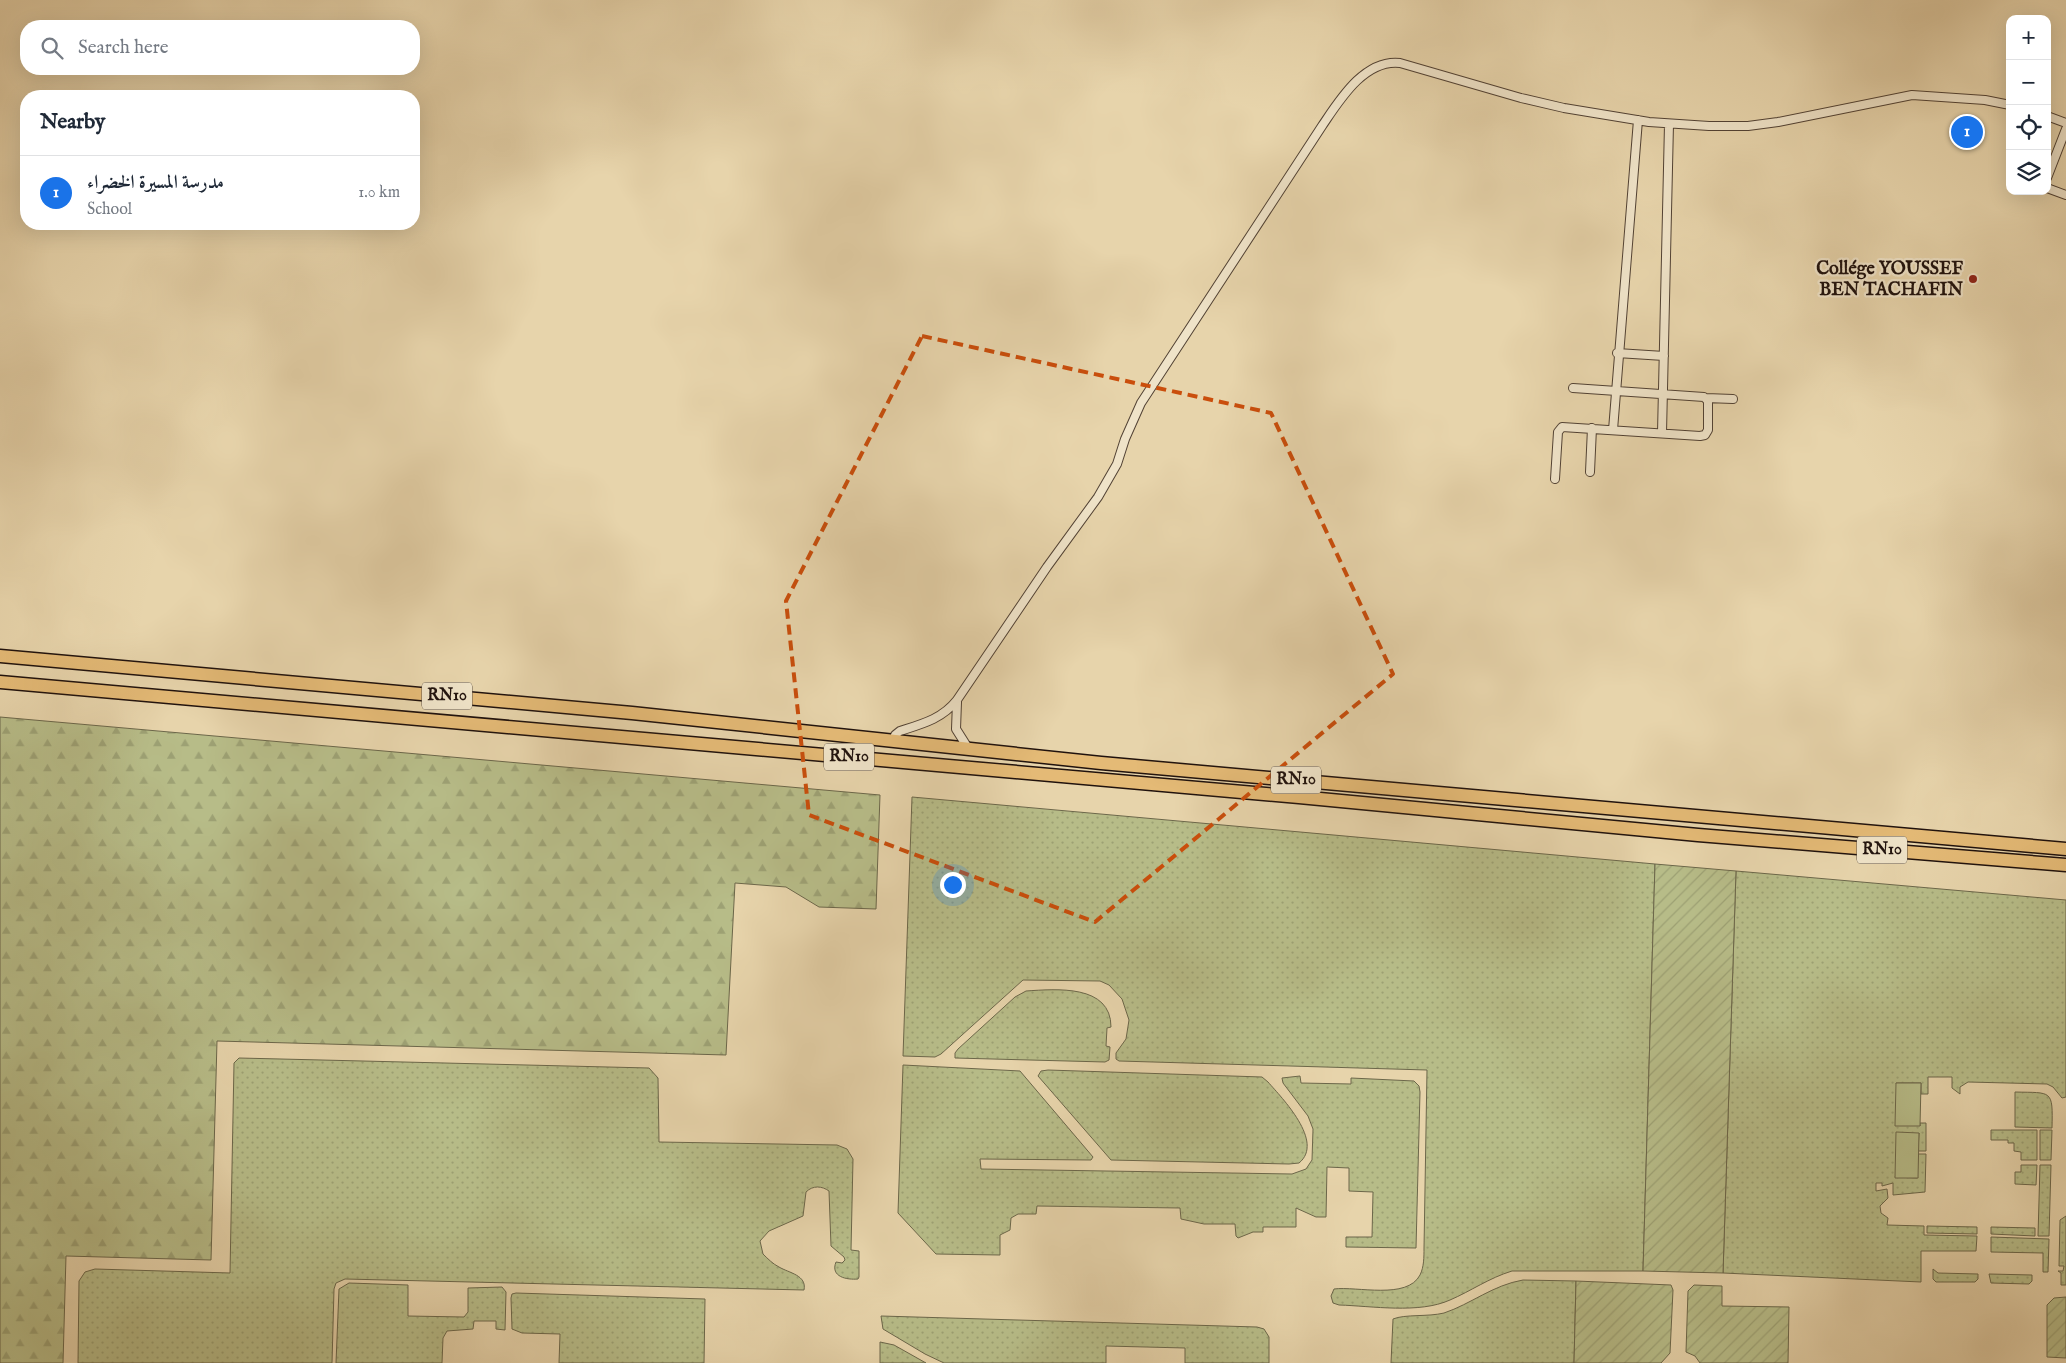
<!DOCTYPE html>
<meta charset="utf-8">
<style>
:root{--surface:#fff;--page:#f6f6f7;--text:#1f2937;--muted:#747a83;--line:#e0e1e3;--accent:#1a73e8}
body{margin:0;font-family:"IM FELL English",Amiri,serif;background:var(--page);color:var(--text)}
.controls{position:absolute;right:15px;top:15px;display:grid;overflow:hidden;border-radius:10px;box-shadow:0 5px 20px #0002}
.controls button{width:45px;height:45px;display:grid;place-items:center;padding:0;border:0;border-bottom:1px solid var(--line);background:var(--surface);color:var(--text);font:25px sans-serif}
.you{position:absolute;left:952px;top:884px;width:18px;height:18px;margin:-12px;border:4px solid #fff;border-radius:50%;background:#1a73e8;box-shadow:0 0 0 8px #1a73e833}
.badge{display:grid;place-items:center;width:32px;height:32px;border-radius:50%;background:var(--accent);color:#fff;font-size:16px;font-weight:700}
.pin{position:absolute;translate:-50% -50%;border:2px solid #fff;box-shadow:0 1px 5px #0006}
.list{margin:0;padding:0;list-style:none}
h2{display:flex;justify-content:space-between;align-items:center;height:65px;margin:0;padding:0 20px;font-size:21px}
h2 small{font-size:16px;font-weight:400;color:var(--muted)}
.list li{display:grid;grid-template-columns:32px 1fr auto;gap:15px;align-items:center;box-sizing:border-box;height:75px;padding:0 20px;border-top:1px solid var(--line)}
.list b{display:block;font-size:19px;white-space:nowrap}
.list p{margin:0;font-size:16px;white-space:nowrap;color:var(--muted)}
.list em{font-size:16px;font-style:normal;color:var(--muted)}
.icon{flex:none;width:28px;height:28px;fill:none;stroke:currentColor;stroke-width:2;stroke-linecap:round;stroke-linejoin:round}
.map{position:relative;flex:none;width:2066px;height:1363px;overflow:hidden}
.search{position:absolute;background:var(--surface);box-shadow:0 5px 20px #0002;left:20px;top:20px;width:400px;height:55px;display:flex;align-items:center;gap:12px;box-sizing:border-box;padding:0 18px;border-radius:20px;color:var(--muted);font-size:19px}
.panel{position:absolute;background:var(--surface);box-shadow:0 5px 20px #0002;left:20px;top:90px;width:400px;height:140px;border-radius:20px}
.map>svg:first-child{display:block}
.grass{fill:url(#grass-dots);stroke:#6c674a}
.forest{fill:url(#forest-firs);stroke:#6c674a}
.garden{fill:url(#garden-furrows);stroke:#6c674a}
.pitch{fill:#b7bc88;stroke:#6c674a}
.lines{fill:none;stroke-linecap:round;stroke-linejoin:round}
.minor-casing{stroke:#524234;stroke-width:10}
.trunk-casing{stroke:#20120d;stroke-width:15}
.minor{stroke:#efe3c8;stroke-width:8}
.trunk{stroke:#e4ba76;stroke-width:12}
.marked{fill:none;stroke:#ca4e0c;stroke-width:4;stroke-dasharray:10 6;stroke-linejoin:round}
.poi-dot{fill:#8f2418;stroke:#efe3c8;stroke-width:2}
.labels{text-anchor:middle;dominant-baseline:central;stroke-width:4.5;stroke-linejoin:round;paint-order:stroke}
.shield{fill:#efe3c8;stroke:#5e5145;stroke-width:1}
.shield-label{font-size:16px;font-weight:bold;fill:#20120d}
.poi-label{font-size:18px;font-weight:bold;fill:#20120d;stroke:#efe3c8;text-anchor:end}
</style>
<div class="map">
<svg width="2066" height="1363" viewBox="0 0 2066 1363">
<defs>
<pattern id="grass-dots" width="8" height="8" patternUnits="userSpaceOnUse" patternTransform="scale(1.25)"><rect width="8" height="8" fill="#b7bc88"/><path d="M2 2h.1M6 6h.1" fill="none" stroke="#9da174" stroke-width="1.8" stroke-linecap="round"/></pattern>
<pattern id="forest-firs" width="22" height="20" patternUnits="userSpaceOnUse" patternTransform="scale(1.25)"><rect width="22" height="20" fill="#b7bc88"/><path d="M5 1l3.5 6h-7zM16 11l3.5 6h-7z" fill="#9da174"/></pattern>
<pattern id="garden-furrows" width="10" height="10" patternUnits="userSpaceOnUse" patternTransform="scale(1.25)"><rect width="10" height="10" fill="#b7bc88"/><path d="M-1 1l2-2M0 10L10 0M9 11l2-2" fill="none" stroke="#9da174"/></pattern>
</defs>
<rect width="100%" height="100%" fill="#e7d4ab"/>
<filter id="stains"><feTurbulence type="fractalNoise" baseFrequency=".004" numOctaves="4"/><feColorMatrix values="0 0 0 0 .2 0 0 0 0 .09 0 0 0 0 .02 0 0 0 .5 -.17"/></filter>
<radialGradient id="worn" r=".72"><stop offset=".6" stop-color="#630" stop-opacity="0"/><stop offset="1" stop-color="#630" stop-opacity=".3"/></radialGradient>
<!-- grass -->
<path class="grass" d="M912 797 1655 864 1643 1271H1512C1489 1278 1471 1291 1450 1300 1419 1314 1372 1306 1339 1305L1333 1303 1331 1296 1334 1289C1357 1286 1407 1300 1420 1275 1424 1267 1424 1257 1424 1248L1427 1070 1119 1061 1116 1059V1053L1126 1039 1129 1020 1122 999 1109 985 1100 981 1023 980 941 1054 935 1057 903 1056Z
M1736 871 2066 900V1097L2062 1098 2053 1087 2047 1084 1968 1082 1960 1087V1094L1952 1088V1077H1928V1094H1921V1083H1896L1920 1126V1123H1926V1151H1918L1919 1133 1895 1177 1917 1178 1918 1154H1926L1925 1192 1893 1195V1183L1882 1186V1183H1876V1191L1887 1189 1888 1198 1880 1206 1881 1213 1888 1218 1887 1225 1924 1226V1235L1977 1236 1976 1251H1921V1282L1723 1273Z
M1026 991C1056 989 1111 984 1111 1027L1107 1028 1106 1046 1110 1047 1109 1060 1105 1062 955 1058V1053L958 1049 1015 997Z
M239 1058 649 1068 658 1078 659 1142 837 1145 847 1149 853 1159 851 1250 859 1251V1277L858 1279C847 1280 830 1277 836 1262L842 1263 845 1260 844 1257 831 1246 829 1191C822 1186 813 1185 806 1192L803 1216 769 1231 760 1241 763 1254C768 1259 773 1264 779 1267 789 1273 807 1275 804 1290L345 1279 336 1283 334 1289 332 1363H78L79 1281 85 1272 95 1269 230 1273 234 1063Z
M903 1065 1020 1071 1093 1157 1091 1160 980 1159 981 1169 1292 1174 1306 1169 1312 1160 1313 1129 1308 1116 1283 1083 1282 1078 1300 1076 1301 1083 1351 1084V1078L1414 1081 1419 1086 1420 1092 1416 1248 1346 1247V1237H1372L1373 1192 1349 1191V1168L1327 1167 1326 1217H1316L1296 1208V1227H1263V1232H1253L1238 1238 1236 1236 1235 1224H1204L1181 1219 1180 1208 1037 1206 1036 1214H1018L1011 1218 1010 1230 1000 1235V1255L936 1254 898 1213Z
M1048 1070 1262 1077 1268 1082C1282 1098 1325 1142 1299 1163L1289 1164 1111 1160 1038 1076 1041 1071Z
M2015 1092C2052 1093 2053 1089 2052 1128L2015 1127Z
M1991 1130H2037V1160H2021V1152L2014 1151V1143H2008V1140H1991Z
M2040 1130H2052L2051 1160H2040Z
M2021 1165H2037L2036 1185 2015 1184V1172H2021Z
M2040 1165H2051L2049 1236H2038Z
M2066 1216V1285H2061V1273L2058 1271H2063L2064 1266H2059L2060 1220Z
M1927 1226 1977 1227V1234L1927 1233Z
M1991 1227 2035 1228V1236L1991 1234Z
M1991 1237 2049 1239 2048 1272H2043V1253L1991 1252Z
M1933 1269 1938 1273 1978 1274V1279L1975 1282H1936L1933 1279Z
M1989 1274 2032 1275V1281L2029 1284 1991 1283Z
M1523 1280 1576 1281 1574 1363H1391L1393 1319C1405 1314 1428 1317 1444 1313 1471 1304 1493 1285 1523 1280Z
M349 1283 408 1285V1316L464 1317 468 1312V1288L502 1287 506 1292 505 1330 496 1329V1321H474L473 1329 447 1331 443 1338 442 1363H336L339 1289Z
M516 1293 705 1299 704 1363H559L560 1334 522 1333 512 1329 511 1298 512 1294Z
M881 1316 1257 1327 1264 1329 1269 1337V1363H1185V1348L1106 1346V1363H944L925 1354 883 1329Z
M880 1342 894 1345 926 1363H880Z"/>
<!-- forest -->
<path class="forest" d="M0 717 880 795 876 909 819 907 786 887 735 883 726 1055 217 1041 211 1260 66 1256 63 1363H0Z"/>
<!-- garden -->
<path class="garden" d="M1655 864 1736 871 1723 1273 1643 1271Z
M1576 1281 1671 1285 1673 1290 1670 1353 1661 1363H1574Z
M1694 1285 1722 1286V1306L1789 1307 1788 1363H1700L1695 1356 1686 1352 1688 1291Z
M2066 1297V1358L2047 1357V1305L2054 1298Z"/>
<!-- pitch -->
<path class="pitch" d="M1896 1083H1921L1920 1126H1895Z
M1896 1132 1919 1133 1918 1178H1895Z"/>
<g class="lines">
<!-- minor casing -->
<g class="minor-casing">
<path id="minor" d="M2047 116 2066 123
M2047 178 2066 129
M2047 188 2066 195
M1617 353 1664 356
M1706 398 1733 399
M1613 430 1638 120
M1662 433 1669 124
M1590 472 1592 428
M1555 479 1558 432 1562 427 1700 436 1705 435 1708 430V401L1704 397 1573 388
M957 702 956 729 968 748
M893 742 895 735 900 731C922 724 942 719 957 700L1047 567 1098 497 1117 464 1125 439 1141 403 1322 126C1339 101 1364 59 1400 63L1521 98 1564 108 1649 122 1709 126H1748L1778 122 1912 95 1985 100 2010 105"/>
</g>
<!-- trunk casing -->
<g class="trunk-casing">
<path id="trunk" d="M0 656 632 713 1101 763 2066 849
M0 682 1299 797 1698 835 2066 865"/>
</g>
<!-- minor -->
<use href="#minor" class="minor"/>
<!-- trunk -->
<use href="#trunk" class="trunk"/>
</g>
<!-- marked area -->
<path class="marked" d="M922 336 1271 413 1393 674 1095 922 809 815 786 601Z"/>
<!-- markers -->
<circle class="poi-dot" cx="1973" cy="279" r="5"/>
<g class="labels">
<!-- shield labels -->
<g class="shield">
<rect x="422" y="682.5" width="50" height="27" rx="4"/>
<rect x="824" y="743.5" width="50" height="27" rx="4"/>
<rect x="1271" y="766.5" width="50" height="27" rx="4"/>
<rect x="1857" y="836.5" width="50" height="27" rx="4"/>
</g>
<g class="shield-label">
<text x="447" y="696">RN10</text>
<text x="849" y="757">RN10</text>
<text x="1296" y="780">RN10</text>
<text x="1882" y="850">RN10</text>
</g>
<!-- poi labels -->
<g class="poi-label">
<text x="1963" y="269">Collége YOUSSEF<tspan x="1963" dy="21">BEN TACHAFIN</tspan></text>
</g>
</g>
<rect width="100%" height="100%" filter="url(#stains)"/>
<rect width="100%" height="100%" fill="url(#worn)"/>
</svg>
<div class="controls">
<button>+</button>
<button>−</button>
<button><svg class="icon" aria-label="locate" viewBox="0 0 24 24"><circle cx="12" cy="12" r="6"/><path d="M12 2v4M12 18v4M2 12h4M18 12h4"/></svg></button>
<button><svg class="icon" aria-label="layers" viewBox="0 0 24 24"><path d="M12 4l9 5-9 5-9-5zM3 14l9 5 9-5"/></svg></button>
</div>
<div class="you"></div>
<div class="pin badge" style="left:1967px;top:132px">1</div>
<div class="search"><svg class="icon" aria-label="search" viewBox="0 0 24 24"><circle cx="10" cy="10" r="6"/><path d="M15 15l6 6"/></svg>Search here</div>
<section class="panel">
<h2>Nearby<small></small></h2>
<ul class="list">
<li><span class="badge">1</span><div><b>مدرسة المسيرة الخضراء</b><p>School</p></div><em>1.0 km</em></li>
</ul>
</section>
</div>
